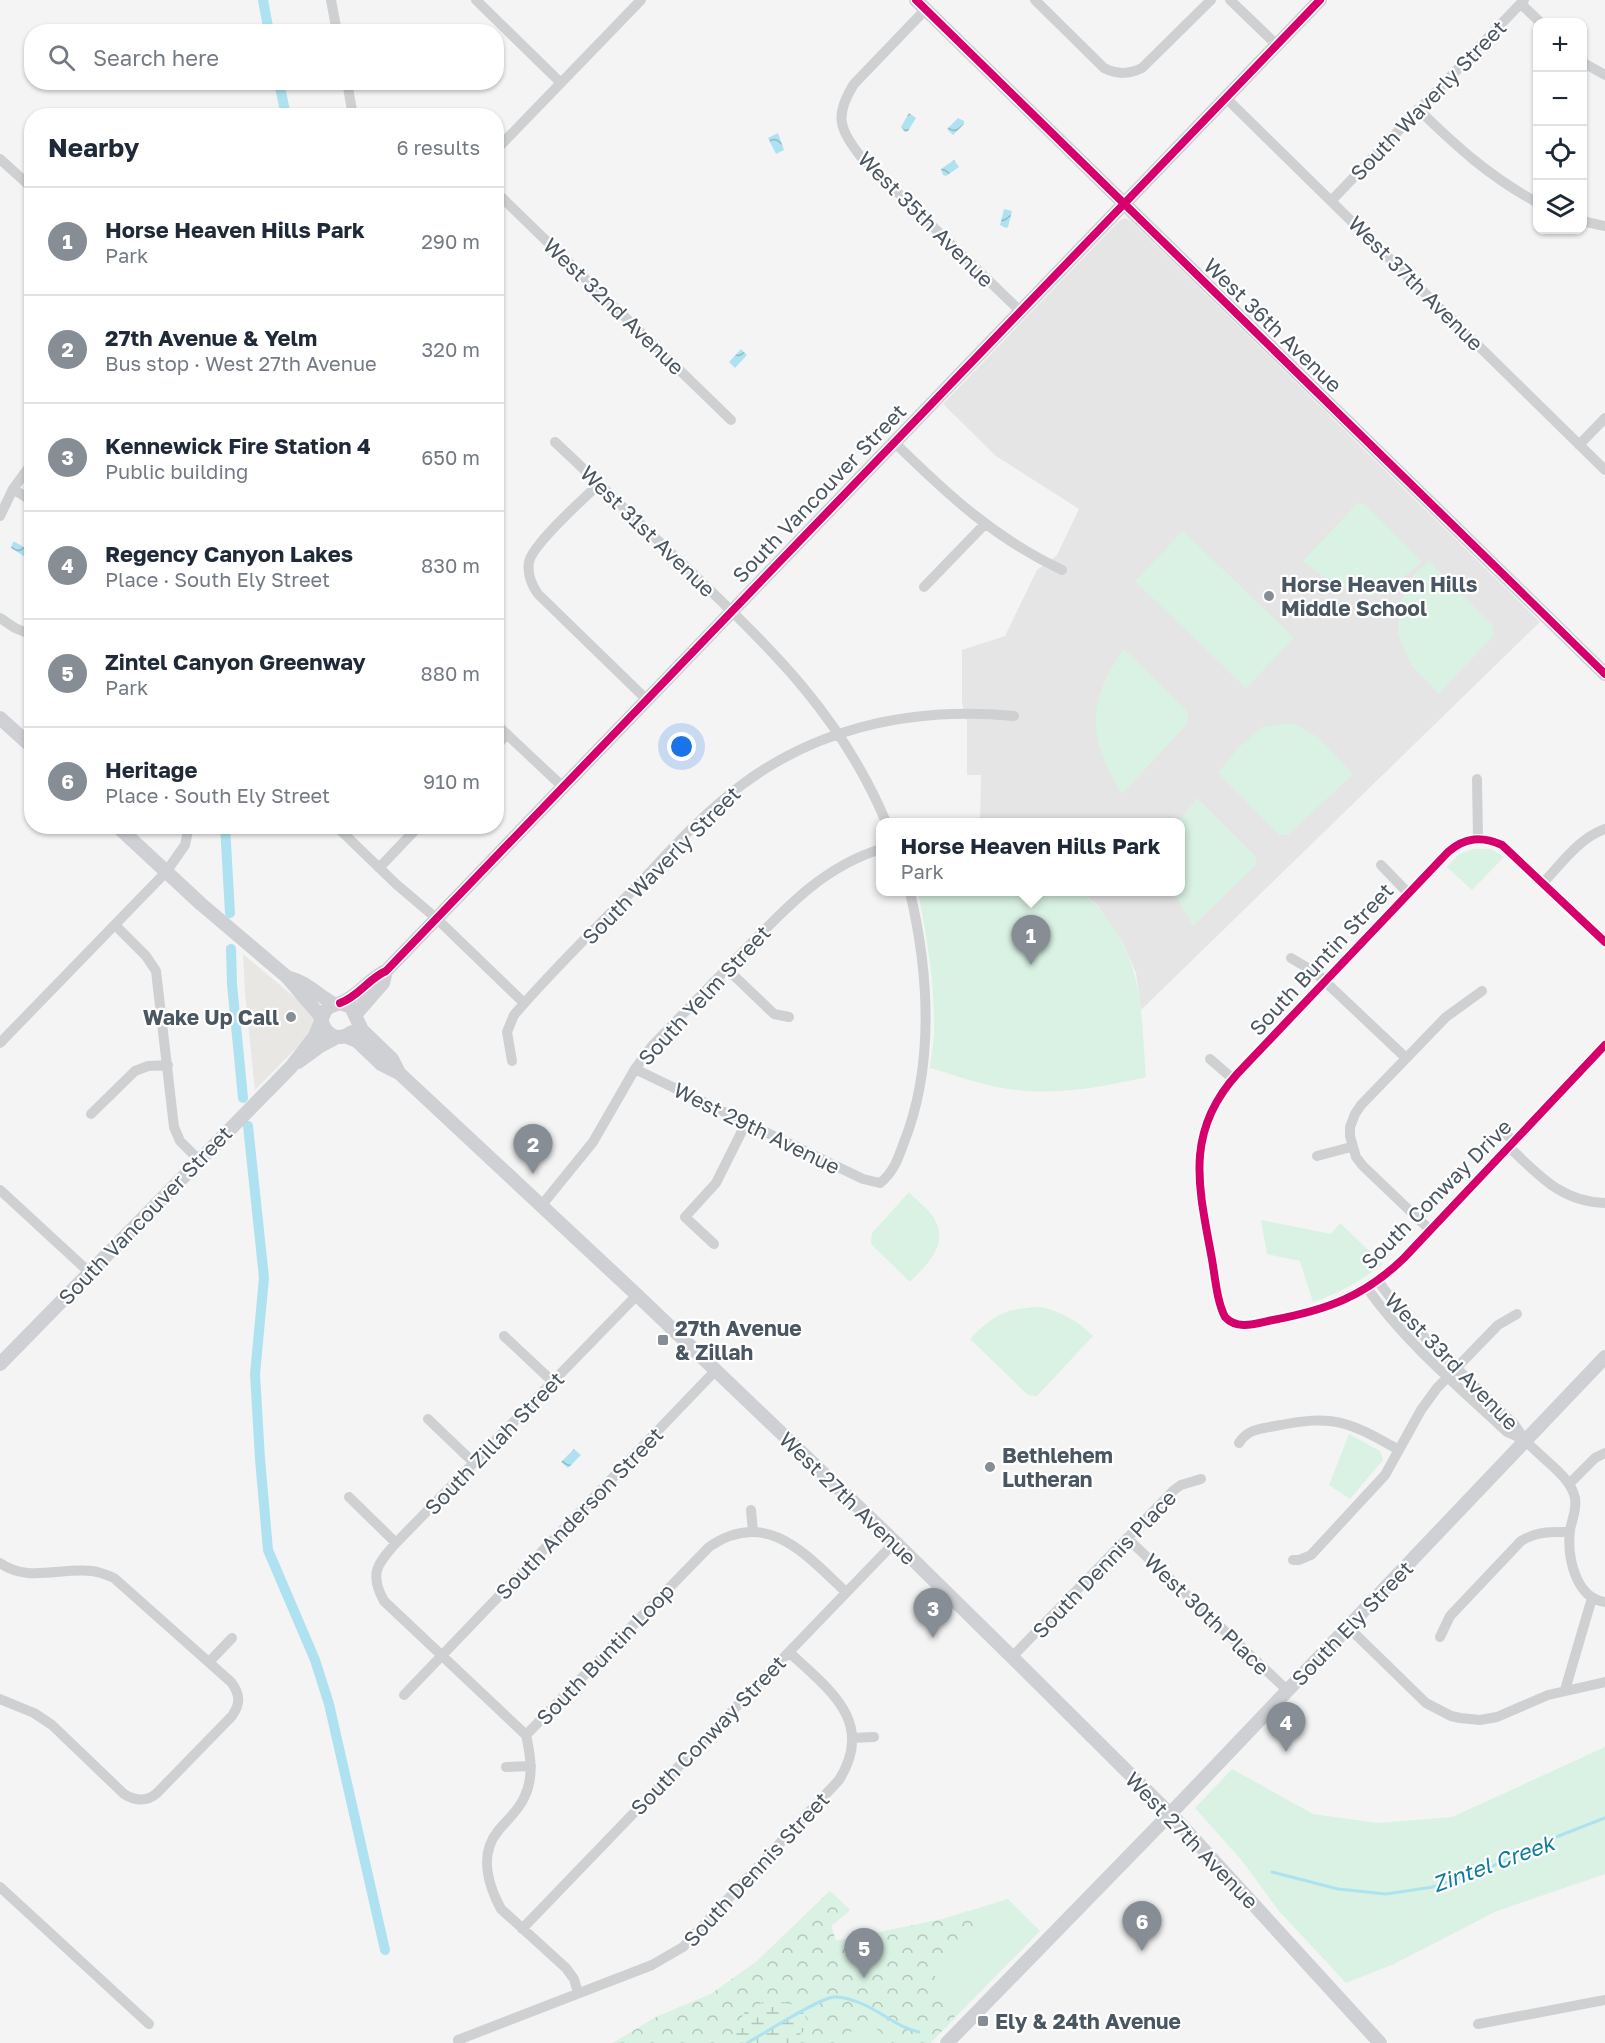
<!DOCTYPE html>
<meta charset="utf-8">
<style>
:root{--surface:#fff;--page:#f6f6f7;--text:#1f2937;--muted:#747a83;--line:#e0e1e3;--accent:#868d94}
body{margin:0;font-family:"Golos Text",sans-serif;background:var(--page);color:var(--text)}
.controls{position:absolute;right:18px;top:18px;display:grid;overflow:hidden;border-radius:12px;box-shadow:0 2px 4px #0004}
.controls button{width:54px;height:54px;display:grid;place-items:center;padding:0;border:0;border-bottom:2px solid var(--line);background:var(--surface);color:var(--text);font:30px sans-serif}
.you{position:absolute;left:682px;top:747px;width:21px;height:21px;margin:-15px;border:4px solid #fff;border-radius:50%;background:#1a73e8;box-shadow:0 0 0 9px #1a73e833}
.badge{display:grid;place-items:center;width:39px;height:39px;border-radius:50%;background:var(--accent);color:#fff;font-size:20px;font-weight:700}
.pin{position:absolute;translate:-50% -50px;filter:drop-shadow(0 2px 3px #0008)}
.pin::after{content:'';position:absolute;top:32px;width:21px;height:18px;background:inherit;clip-path:polygon(0 0,100% 0,50% 100%)}
.popup{position:absolute;left:876px;top:818px;width:309px;height:78px;box-sizing:border-box;display:grid;place-content:center;border-radius:12px;background:var(--surface);filter:drop-shadow(0 2px 4px #0005);font-size:20px;white-space:nowrap;color:var(--muted)}
.popup b{font-size:22px;color:var(--text)}
.popup::after{content:'';position:absolute;left:50%;top:100%;margin-left:-12px;border:12px solid transparent;border-top-color:var(--surface)}
.list{margin:0;padding:0;list-style:none}
h2{display:flex;justify-content:space-between;align-items:center;height:78px;margin:0;padding:0 24px;font-size:26px}
h2 small{font-size:20px;font-weight:400;color:var(--muted)}
.list li{display:grid;grid-template-columns:39px 1fr auto;gap:18px;align-items:center;box-sizing:border-box;height:108px;padding:0 24px;border-top:2px solid var(--line)}
.list b{display:block;font-size:22px;white-space:nowrap}
.list p{margin:0;font-size:20px;white-space:nowrap;color:var(--muted)}
.list em{font-size:20px;font-style:normal;color:var(--muted)}
.icon{flex:none;width:33px;height:33px;fill:none;stroke:currentColor;stroke-width:2;stroke-linecap:round;stroke-linejoin:round}
.map{position:relative;flex:none;width:1605px;height:2043px;overflow:hidden}
.search{position:absolute;background:var(--surface);box-shadow:0 2px 4px #0004;left:24px;top:24px;width:480px;height:66px;display:flex;align-items:center;gap:15px;box-sizing:border-box;padding:0 21px;border-radius:24px;color:var(--muted);font-size:22px}
.panel{position:absolute;background:var(--surface);box-shadow:0 2px 4px #0004;left:24px;top:108px;width:480px;height:726px;border-radius:24px}
.map>svg:first-child{display:block}
.commercial{fill:#e8e7e3}
.education{fill:#e6e5e6}
.green{fill:#d9f2e3}
.forest{fill:url(#forest-crowns)}
.wetland{fill:url(#wetland-marsh)}
.water{fill:url(#water-waves)}
.lines{fill:none;stroke-linecap:round;stroke-linejoin:round}
.stream{stroke:#aee2f0;stroke-width:3}
.canal{stroke:#aee2f0;stroke-width:10}
.street{stroke:#ced0d2;stroke-width:10}
.secondary{stroke:#ced0d4;stroke-width:14}
.cycleway-casing{stroke:#fff;stroke-width:11}
.cycleway{stroke:#d6006c;stroke-width:8}
.poi-dot{fill:#868d94;stroke:#fff;stroke-width:2}
.labels{text-anchor:middle;dominant-baseline:central;stroke-width:4.5;stroke-linejoin:round;paint-order:stroke}
.street-label{font-size:21px;fill:#4a5661;stroke:#fff}
.poi-label{font-size:21px;font-weight:bold;fill:#4a5661;stroke:#fff;text-anchor:start}
.water-label{font-size:22px;font-style:italic;fill:#0c7c9b;stroke:#fff}
</style>
<div class="map">
<svg width="1605" height="2043" viewBox="0 0 1605 2043">
<defs>
<pattern id="forest-crowns" width="20" height="18" patternUnits="userSpaceOnUse" patternTransform="scale(1.5)"><rect width="20" height="18" fill="#d9f2e3"/><path d="M2 6a3 3 0 1 1 6 0M12 15a3 3 0 1 1 6 0" fill="none" stroke="#b2c7bb"/></pattern>
<pattern id="wetland-marsh" width="20" height="14" patternUnits="userSpaceOnUse" patternTransform="scale(1.5)"><rect width="20" height="14" fill="#d9f2e3"/><path d="M1 5h8M5 5V1M11 12h8M15 12V8" fill="none" stroke="#b2c7bb"/></pattern>
<pattern id="water-waves" width="16" height="10" patternUnits="userSpaceOnUse" patternTransform="scale(1.5)"><rect width="16" height="10" fill="#aee2f0"/><path d="M0 5q4-4 8 0t8 0" fill="none" stroke="#90bac6"/></pattern>
</defs>
<rect width="100%" height="100%" fill="#f4f4f4"/>
<!-- commercial -->
<path class="commercial" d="M243 954 293 996 311 1007 316 1024 309 1035 255 1090 245 994Z"/>
<!-- education -->
<path class="education" d="M1125 218 1131 221 1540 622 1141 1010 1136 973 1123 943 1097 905 1083 892H1181V822H980L981 775H967V722L962 703V650L1005 636 1037 570 1057 555 1079 509 996 456 943 404 1119 221Z"/>
<!-- green -->
<path class="green" d="M1358 503 1366 505 1422 562 1395 584 1370 596 1330 582 1303 561Z
M1183 531 1294 638 1246 688 1135 581Z
M1429 561 1493 626 1494 635 1439 694 1411 665 1398 633 1399 605 1415 574Z
M1124 649 1188 712 1187 724 1122 794C1088 740 1086 701 1124 649Z
M1293 723 1319 738 1353 774 1288 835H1279L1218 773 1238 748 1263 727Z
M1197 798 1256 857V865L1193 926 1174 892H1181V822H1178Z
M1473 849H1491L1504 857 1472 890 1447 867 1458 855Z
M918 892H1083C1144 949 1140 1000 1146 1077 1103 1087 1060 1095 1016 1090 987 1087 958 1076 930 1068 931 1056 934 1043 934 1031 935 984 927 938 918 892Z
M909 1192C917 1201 930 1210 935 1220 949 1246 926 1265 910 1282L871 1244 872 1233Z
M1261 1220 1331 1234 1340 1223 1383 1264C1361 1281 1339 1293 1313 1302L1300 1261 1267 1254Z
M1041 1307C1062 1312 1078 1321 1093 1336L1037 1396 1028 1395 970 1339C994 1314 1006 1308 1041 1307Z
M1349 1434 1380 1451 1383 1460 1350 1499 1329 1485Z
M1605 1747V1874L1497 1911 1394 1964 1346 1983 1279 1911 1243 1862 1195 1808 1232 1769 1313 1814 1377 1823 1452 1817Z
M830 1891 850 1910 831 1926 836 1941 943 1919 1008 1899 1040 1931 930 2043H613L656 2017 711 1994 756 1962Z"/>
<!-- forest -->
<path class="forest" d="M830 1891 850 1910 831 1926 836 1941 943 1919 968 1911 977 1932 945 1958 934 1974 955 2018 930 2043H892L878 2030 864 2021 848 2034 845 2043H791L810 2024 735 2033 743 2043H613L656 2017 711 1994 756 1962Z"/>
<!-- wetland -->
<path class="wetland" d="M769 1999 799 2006 810 2025 791 2043H743L734 2033 745 2011Z"/>
<!-- water -->
<path class="water" d="M909 113 916 118 908 131 905 132 901 127Z
M958 118 964 121V124L953 135 947 129Z
M778 133 784 150 776 154 768 138Z
M954 160 959 167 946 176 943 175 941 169Z
M1004 209 1012 211 1008 227 1006 228 1000 225Z
M741 349 747 355 735 368 729 362Z
M13 542H15L29 550 25 557 11 548Z
M574 1449 581 1455 568 1468 561 1462Z"/>
<g class="lines">
<!-- stream -->
<path class="stream" d="M1272 1872 1338 1889 1386 1894 1433 1887 1484 1870 1556 1837 1605 1818
M747 2043C765 2033 817 1999 834 1997 844 1996 856 2001 865 2005 884 2014 899 2028 919 2032"/>
<!-- canal -->
<path class="canal" d="M263 0 269 32
M279 82 286 116
M225 826 230 913
M231 949 232 984 243 1098
M248 1126 264 1278 255 1374 260 1459 268 1550 315 1660 329 1704 385 1950"/>
<!-- street -->
<path class="street" d="M331 0 337 32
M476 0 561 83
M1035 0 1104 68C1118 75 1129 74 1142 68L1211 0
M1230 0 1277 45
M1521 4 1540 22
M926 9 854 84C834 116 839 128 861 157L1020 311
M1582 62 1605 75
M347 82 353 116
M1226 98 1605 470
M1418 109C1457 147 1490 177 1538 203
M496 150 641 0
M0 159 32 188
M496 192 731 420
M1332 200 1524 0
M1582 221 1605 226
M555 442C600 484 643 527 688 569 771 649 840 713 886 822
M894 442C948 495 993 537 1062 570
M1579 445 1605 418
M599 484C584 498 532 545 529 562 527 574 531 584 538 594L646 699
M13 489 32 501
M0 516 13 489 32 463
M924 587 984 525
M0 618 15 628 32 635
M496 724 563 787
M496 746 507 734
M1477 779 1478 838
M336 826 396 884 436 918 524 1003
M1381 865 1408 893
M379 868 419 826
M1543 883C1562 863 1579 838 1605 829
M115 925 146 956 156 971 174 1127 180 1141 199 1160
M1605 942 1502 845C1482 836 1465 837 1448 852L1238 1073C1185 1131 1198 1184 1211 1254 1215 1274 1216 1299 1225 1317 1238 1331 1257 1323 1273 1320 1326 1310 1364 1297 1404 1258L1605 1045
M1291 958 1316 973 1406 1058
M727 969 774 1014 789 1017
M0 1043 166 872 185 845 189 826
M1210 1059 1233 1079
M512 1061 507 1032 514 1015C550 973 591 933 630 893 661 861 690 827 724 799 806 729 908 706 1014 716
M635 1069 863 1179 880 1183C893 1173 898 1159 903 1145 935 1066 929 973 910 892
M91 1114 135 1071 148 1066 168 1065
M1505 1133 1514 1142
M1509 1147C1539 1175 1561 1202 1605 1203
M1317 1156 1351 1147
M0 1190 89 1272
M541 1206 593 1142 635 1069 652 1046C682 1015 712 984 742 953 784 910 822 867 881 849
M1430 1230 1363 1166 1356 1157 1350 1136V1127L1355 1114 1361 1105 1446 1017 1482 991
M714 1244 685 1217 716 1183 746 1123
M1378 1281 1407 1320 1514 1424C1520 1433 1526 1442 1534 1449 1548 1463 1571 1478 1575 1498 1577 1510 1572 1519 1570 1530 1567 1556 1575 1598 1605 1602
M1367 1288C1406 1343 1458 1386 1507 1432L1525 1440
M504 1336 553 1382
M428 1419 474 1463
M1239 1443C1248 1429 1259 1429 1275 1426 1335 1414 1347 1421 1399 1450
M1569 1484 1595 1458 1605 1453
M349 1497 396 1543
M751 1510 753 1532
M1127 1538 1288 1691
M1293 1560H1299L1311 1555 1385 1475 1421 1410 1437 1388 1498 1325 1517 1314
M0 1563C27 1583 62 1567 92 1571 100 1572 107 1575 114 1578L231 1682C240 1694 241 1703 232 1716L157 1793C147 1802 135 1801 124 1794L52 1725 34 1713 0 1699
M1348 1627 1426 1703 1451 1716 1460 1718 1480 1720 1497 1717 1548 1695 1605 1682
M1440 1637 1450 1616 1521 1541C1537 1531 1552 1532 1570 1532
M1012 1657 1174 1490 1181 1485 1201 1479
M209 1662 232 1638
M1565 1690 1592 1598
M404 1695 716 1370
M526 1735 384 1601C369 1574 377 1564 396 1543L637 1295
M852 1738 874 1737
M506 1767 531 1766
M0 1887 149 2024
M522 1929 895 1542
M578 1993 574 1979 566 1968 501 1909C488 1885 479 1854 498 1831 507 1820 518 1811 524 1798 534 1778 531 1757 526 1735L709 1547C767 1507 806 1555 846 1592
M1478 2024 1605 2000
M458 2040 652 1965 683 1947 839 1780C876 1721 828 1689 789 1652"/>
<!-- secondary -->
<path class="secondary" d="M916 0 1605 674
M0 718 32 747
M117 826 201 904 287 977 322 1018
M290 978C306 982 319 996 334 1004
M340 1003C359 996 368 979 386 971L1320 0
M355 1015 383 983 386 971
M322 1022C326 1036 340 1042 352 1032
M345 1036 357 1041 381 1064 399 1073 637 1295 895 1542 1012 1657 1180 1824 1380 2043
M298 1062 320 1046 337 1037
M0 1364 291 1067 315 1036 325 1011 329 1007 340 1003 351 1007 362 1030 392 1059 399 1073
M947 2043 1170 1814 1605 1357"/>
<!-- cycleway casing -->
<g class="cycleway-casing">
<path id="cycleway" d="M916 0 1605 674
M1605 942 1502 845C1482 836 1465 837 1448 852L1238 1073C1185 1131 1198 1184 1211 1254 1215 1274 1216 1299 1225 1317 1238 1331 1257 1323 1273 1320 1326 1310 1364 1297 1404 1258L1605 1045
M340 1003C359 996 368 979 386 971L1320 0"/>
</g>
<!-- cycleway -->
<use href="#cycleway" class="cycleway"/>
</g>
<!-- markers -->
<g class="poi-dot">
<circle cx="1269" cy="596" r="6"/>
<circle cx="291" cy="1017" r="6"/>
<rect x="657" y="1334" width="12" height="12" rx="3"/>
<circle cx="990" cy="1467" r="6"/>
<rect x="977" y="2015" width="12" height="12" rx="3"/>
</g>
<g class="labels">
<!-- street labels -->
<g class="street-label">
<text transform="translate(1428 100) rotate(-46)">South Waverly Street</text>
<text transform="translate(926 219) rotate(45)">West 35th Avenue</text>
<text transform="translate(1416 283) rotate(45)">West 37th Avenue</text>
<text transform="translate(614 306) rotate(44)">West 32nd Avenue</text>
<text transform="translate(1273 325) rotate(44)">West 36th Avenue</text>
<text transform="translate(819 493) rotate(-46)">South Vancouver Street</text>
<text transform="translate(648 531) rotate(44)">West 31st Avenue</text>
<text transform="translate(661 865) rotate(-45)">South Waverly Street</text>
<text transform="translate(1321 959) rotate(-47)">South Buntin Street</text>
<text transform="translate(704 995) rotate(-47)">South Yelm Street</text>
<text transform="translate(757 1128) rotate(26)">West 29th Avenue</text>
<text transform="translate(1436 1194) rotate(-45)">South Conway Drive</text>
<text transform="translate(145 1215) rotate(-46)">South Vancouver Street</text>
<text transform="translate(1452 1361) rotate(46)">West 33rd Avenue</text>
<text transform="translate(494 1443) rotate(-46)">South Zillah Street</text>
<text transform="translate(848 1498) rotate(44)">West 27th Avenue</text>
<text transform="translate(579 1513) rotate(-46)">South Anderson Street</text>
<text transform="translate(1104 1564) rotate(-46)">South Dennis Place</text>
<text transform="translate(1207 1614) rotate(44)">West 30th Place</text>
<text transform="translate(1352 1623) rotate(-46)">South Ely Street</text>
<text transform="translate(605 1654) rotate(-46)">South Buntin Loop</text>
<text transform="translate(708 1735) rotate(-46)">South Conway Street</text>
<text transform="translate(1192 1840) rotate(46)">West 27th Avenue</text>
<text transform="translate(756 1869) rotate(-47)">South Dennis Street</text>
</g>
<!-- poi labels -->
<g class="poi-label">
<text x="1281" y="584">Horse Heaven Hills<tspan x="1281" dy="24">Middle School</tspan></text>
<text x="279" y="1017" text-anchor="end">Wake Up Call</text>
<text x="675" y="1328">27th Avenue<tspan x="675" dy="24">&amp; Zillah</tspan></text>
<text x="1002" y="1455">Bethlehem<tspan x="1002" dy="24">Lutheran</tspan></text>
<text x="995" y="2021">Ely &amp; 24th Avenue</text>
</g>
<!-- water labels -->
<g class="water-label">
<text transform="translate(1493 1863) rotate(-20)">Zintel Creek</text>
</g>
</g>
</svg>
<div class="controls">
<button>+</button>
<button>−</button>
<button><svg class="icon" aria-label="locate" viewBox="0 0 24 24"><circle cx="12" cy="12" r="6"/><path d="M12 2v4M12 18v4M2 12h4M18 12h4"/></svg></button>
<button><svg class="icon" aria-label="layers" viewBox="0 0 24 24"><path d="M12 4l9 5-9 5-9-5zM3 14l9 5 9-5"/></svg></button>
</div>
<div class="you"></div>
<div class="pin badge" style="left:1031px;top:965px">1</div>
<div class="popup"><b>Horse Heaven Hills Park</b>Park</div>
<div class="pin badge" style="left:533px;top:1174px">2</div>
<div class="pin badge" style="left:933px;top:1638px">3</div>
<div class="pin badge" style="left:1286px;top:1752px">4</div>
<div class="pin badge" style="left:864px;top:1978px">5</div>
<div class="pin badge" style="left:1142px;top:1951px">6</div>
<div class="search"><svg class="icon" aria-label="search" viewBox="0 0 24 24"><circle cx="10" cy="10" r="6"/><path d="M15 15l6 6"/></svg>Search here</div>
<section class="panel">
<h2>Nearby<small>6 results</small></h2>
<ul class="list">
<li><span class="badge">1</span><div><b>Horse Heaven Hills Park</b><p>Park</p></div><em>290 m</em></li>
<li><span class="badge">2</span><div><b>27th Avenue &amp; Yelm</b><p>Bus stop · West 27th Avenue</p></div><em>320 m</em></li>
<li><span class="badge">3</span><div><b>Kennewick Fire Station 4</b><p>Public building</p></div><em>650 m</em></li>
<li><span class="badge">4</span><div><b>Regency Canyon Lakes</b><p>Place · South Ely Street</p></div><em>830 m</em></li>
<li><span class="badge">5</span><div><b>Zintel Canyon Greenway</b><p>Park</p></div><em>880 m</em></li>
<li><span class="badge">6</span><div><b>Heritage</b><p>Place · South Ely Street</p></div><em>910 m</em></li>
</ul>
</section>
</div>
